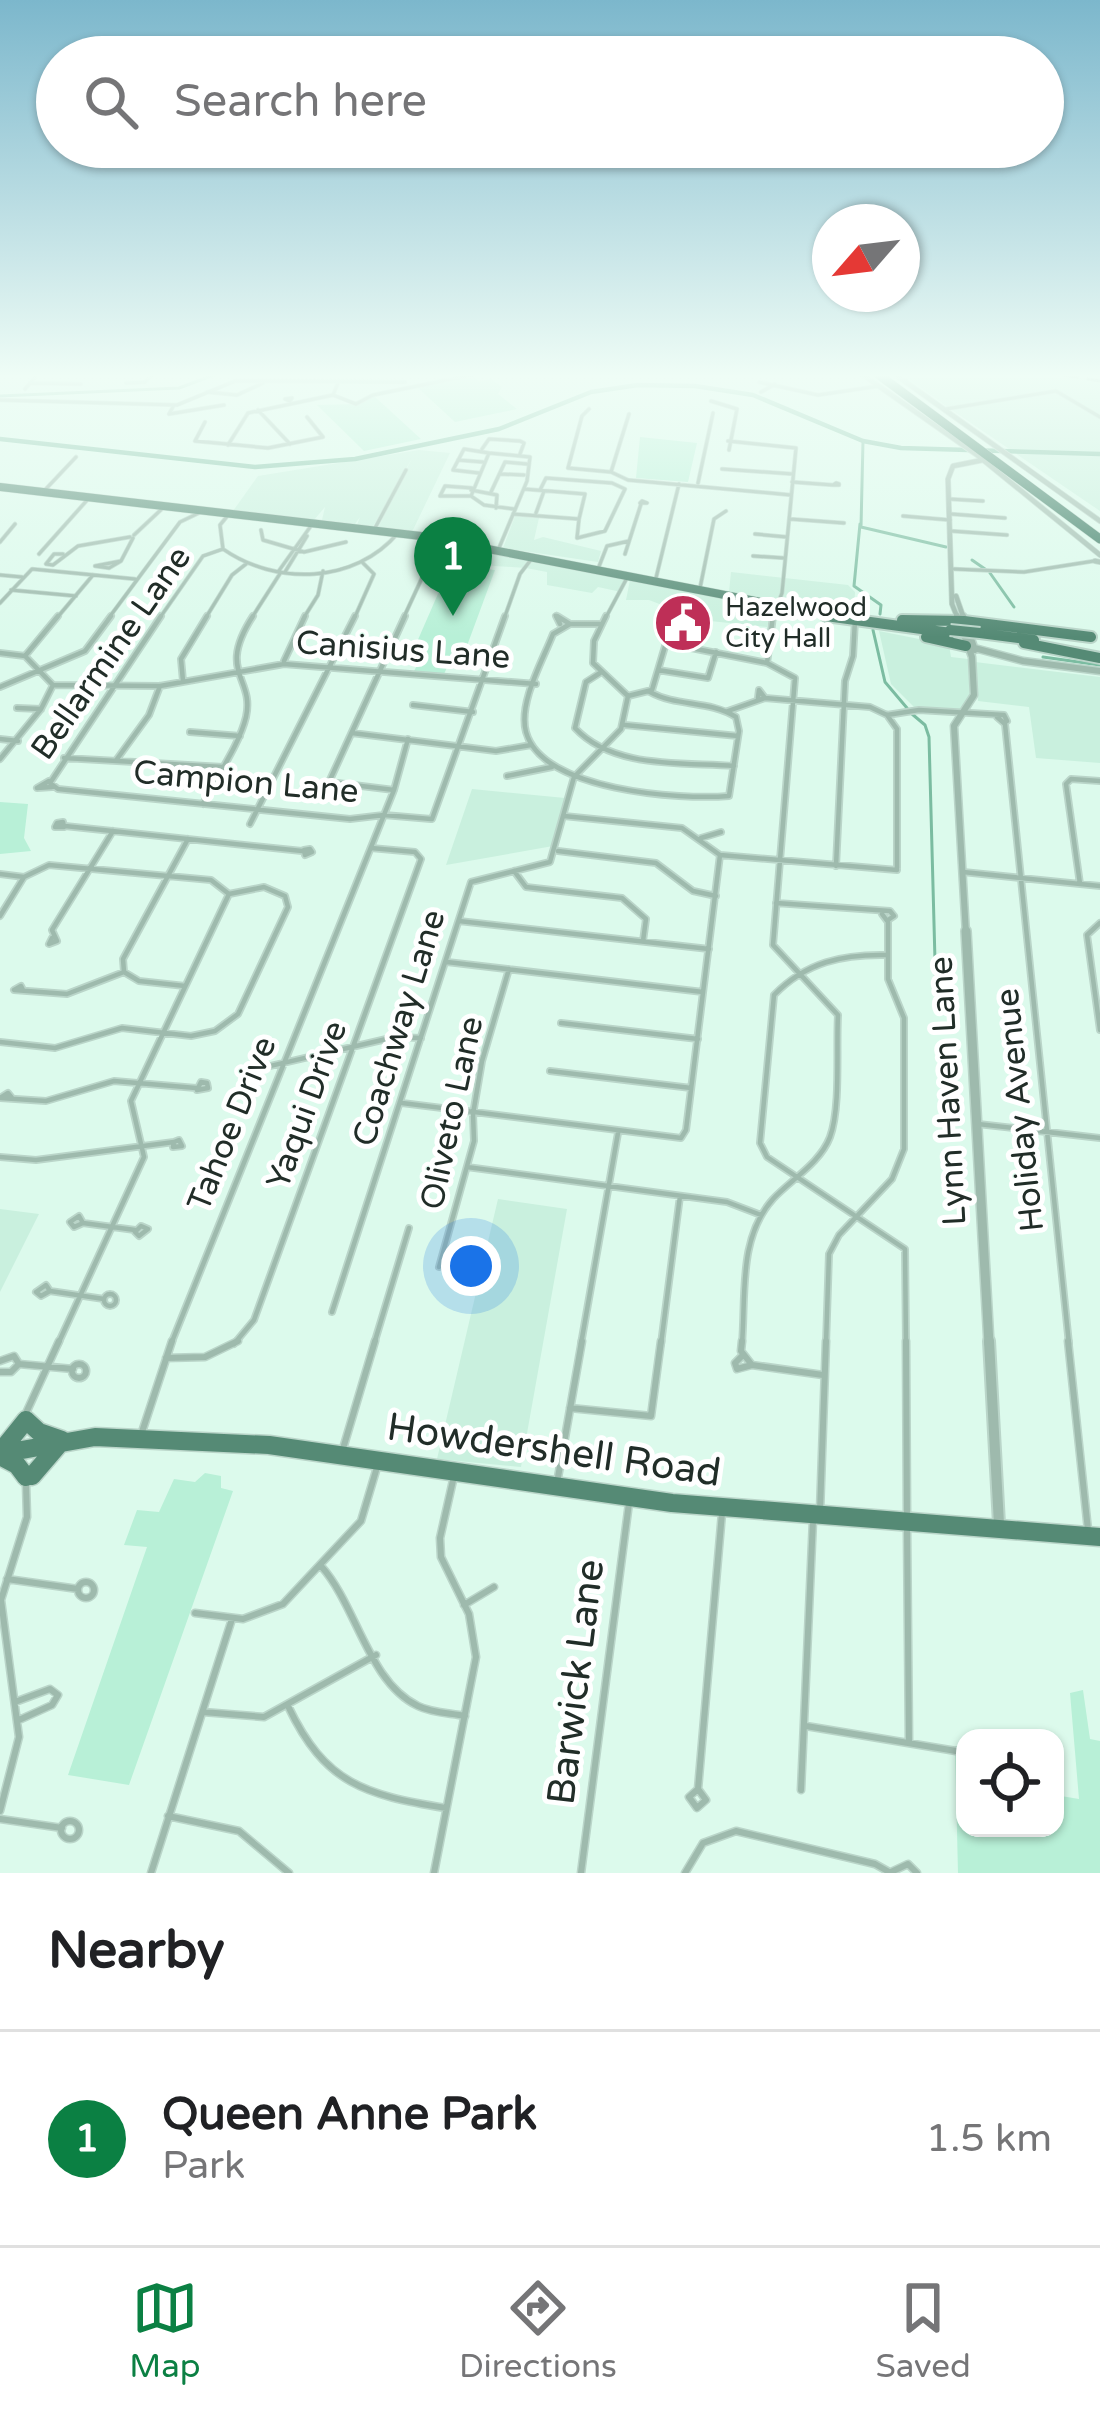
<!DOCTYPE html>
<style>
:root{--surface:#fff;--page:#f2f2f2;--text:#202124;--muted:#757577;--line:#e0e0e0;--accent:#0b8043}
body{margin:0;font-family:"Varela Round",sans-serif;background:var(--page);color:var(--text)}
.controls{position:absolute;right:36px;bottom:36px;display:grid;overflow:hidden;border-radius:24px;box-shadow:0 3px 9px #0004}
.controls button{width:108px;height:108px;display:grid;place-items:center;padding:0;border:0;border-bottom:3px solid var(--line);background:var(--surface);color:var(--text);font:60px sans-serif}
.compass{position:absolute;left:812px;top:204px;width:108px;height:108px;border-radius:50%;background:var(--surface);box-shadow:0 3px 9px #0004;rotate:242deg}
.you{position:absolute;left:471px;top:1266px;width:42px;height:42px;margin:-30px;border:9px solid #fff;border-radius:50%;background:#1a73e8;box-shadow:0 0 0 18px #1a73e833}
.badge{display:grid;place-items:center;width:78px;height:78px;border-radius:50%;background:var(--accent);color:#fff;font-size:39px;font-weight:700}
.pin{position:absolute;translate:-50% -99px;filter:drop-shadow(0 3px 6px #0008)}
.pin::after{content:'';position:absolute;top:63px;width:42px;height:36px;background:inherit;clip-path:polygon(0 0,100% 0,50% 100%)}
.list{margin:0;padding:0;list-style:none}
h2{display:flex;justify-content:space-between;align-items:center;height:156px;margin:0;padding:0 48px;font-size:51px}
h2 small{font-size:39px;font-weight:400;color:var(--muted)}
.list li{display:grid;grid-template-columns:78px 1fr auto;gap:36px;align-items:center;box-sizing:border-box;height:216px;padding:0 48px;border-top:3px solid var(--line)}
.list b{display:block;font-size:45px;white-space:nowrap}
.list p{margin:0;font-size:39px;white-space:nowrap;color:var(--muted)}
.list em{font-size:39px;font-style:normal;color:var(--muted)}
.icon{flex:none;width:66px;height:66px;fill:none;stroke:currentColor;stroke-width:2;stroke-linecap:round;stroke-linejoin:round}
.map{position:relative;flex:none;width:1100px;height:1873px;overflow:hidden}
.search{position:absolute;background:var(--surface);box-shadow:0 3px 9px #0004;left:36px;right:36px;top:36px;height:132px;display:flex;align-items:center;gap:30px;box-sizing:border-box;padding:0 42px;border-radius:66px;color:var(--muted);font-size:45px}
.sheet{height:372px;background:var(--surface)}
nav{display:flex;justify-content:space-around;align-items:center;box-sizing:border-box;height:168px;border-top:3px solid var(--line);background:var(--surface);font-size:33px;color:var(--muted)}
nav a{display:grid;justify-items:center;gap:6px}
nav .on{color:var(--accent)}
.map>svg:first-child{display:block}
.built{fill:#c9f0de}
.green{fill:#b8f0d7}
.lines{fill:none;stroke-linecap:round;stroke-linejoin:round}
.stream{stroke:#7bbca1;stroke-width:3}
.river{stroke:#7bbca1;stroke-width:4.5}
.minor-far2-casing{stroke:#bad5c9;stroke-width:4.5}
.minor-far1-casing{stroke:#bad5c9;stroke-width:8}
.minor-casing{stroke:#bad5c9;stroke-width:9}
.tertiary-far3-casing{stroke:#bad5c9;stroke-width:6}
.tertiary-far2-casing{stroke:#bad5c9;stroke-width:9}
.tertiary-far1-casing{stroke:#bad5c9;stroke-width:12}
.tertiary-casing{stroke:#bad5c9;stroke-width:14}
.primary-far2-casing{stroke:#bad5c9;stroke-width:9}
.primary-far1-casing{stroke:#bad5c9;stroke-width:14}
.primary-casing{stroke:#bad5c9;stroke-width:21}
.motorway-casing{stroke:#bad5c9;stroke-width:10}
.minor-far2{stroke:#9ebaad;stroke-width:3}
.minor-far1{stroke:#9ebaad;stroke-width:4.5}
.minor{stroke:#9ebaad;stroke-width:6}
.tertiary-far3{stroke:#9ebaad;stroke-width:4.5}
.tertiary-far2{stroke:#9ebaad;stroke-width:6}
.tertiary-far1{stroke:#9ebaad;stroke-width:9}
.tertiary{stroke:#9ebaad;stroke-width:10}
.primary-far2{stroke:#558a75;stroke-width:8}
.primary-far1{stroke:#558a75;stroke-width:10}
.primary{stroke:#558a75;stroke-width:18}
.motorway{stroke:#387961;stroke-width:9}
.rail{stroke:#798d84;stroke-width:3;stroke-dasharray:16 8;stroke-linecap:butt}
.primary-bridge-casing{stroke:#bad5c9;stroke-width:14;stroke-linecap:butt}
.primary-bridge{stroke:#558a75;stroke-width:10}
.labels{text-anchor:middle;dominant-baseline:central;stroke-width:10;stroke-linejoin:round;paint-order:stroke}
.far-poi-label{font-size:27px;fill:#212d28;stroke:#fff;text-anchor:start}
.street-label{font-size:33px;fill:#212d28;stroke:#fff}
.near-street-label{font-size:39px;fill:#212d28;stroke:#fff}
</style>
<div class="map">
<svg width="1100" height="1873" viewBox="0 0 1100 1873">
<rect width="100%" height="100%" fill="#dcfaec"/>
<!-- built -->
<path class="built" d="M903 375H1100V511L949 408Z
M419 450 450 453 412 532 378 528 411 460 372 528 357 525 360 517 355 524 322 520 325 507 314 520 233 511 258 476Z
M515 516 539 518 534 540 543 537 601 551 598 562 503 548Z
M459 546 624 578 621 592 598 587 592 593 547 585V572L526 568 452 563Z
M731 572 848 585 855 592 854 614 729 592Z
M630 580 762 605 771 613 767 627 701 620 649 600H626Z
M879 631 949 645 951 657 968 659 970 697 959 711 914 707 891 684Z
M975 662 1100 677V763L1036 758 1029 707 978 701Z
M472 789 565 798 553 846 446 865Z
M498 1199 567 1209 521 1467 437 1459Z
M0 1209 39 1214 0 1292Z"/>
<!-- green -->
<path class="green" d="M473 376 479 381 491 379 502 387 498 394 517 409 455 422 417 387Z
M374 396 421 439 364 451 317 405 360 404Z
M640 437 697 443 688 482 636 478Z
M451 564 495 570 461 662 450 661 444 674 414 671 420 660 410 658Z
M0 802 28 804 24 838 31 851 0 854Z
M205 1473 221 1476V1488L233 1491 129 1785 68 1775 147 1547 124 1545 137 1510 159 1512 174 1479 195 1482Z
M1083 1690 1090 1739 1100 1741V1873H958L955 1746 965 1747V1828H1055V1795L1079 1799 1070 1693Z"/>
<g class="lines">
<!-- stream -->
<path class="stream" d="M0 396 179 388 214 375
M863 441 861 527 946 547
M860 524 854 586 881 605 880 614
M972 560 985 569
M990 573 1014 607
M873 630 885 682 907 708
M1043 657 1100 665
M912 714 925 725 929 737 936 998"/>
<!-- river -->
<path class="river" d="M0 439 255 467 355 459 499 429 591 392 638 385 695 386 753 395 863 441 901 448 1100 454"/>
<!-- minor-far2 casing -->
<g class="minor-far2-casing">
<path id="minor-far2" d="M759 382 818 395 879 386
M30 383 81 384
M126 383 145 382 152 375
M338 383 333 395 356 404 373 395 471 375
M25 389 37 375
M207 392 237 395 263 383
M761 392 775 384
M292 398 290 401 285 399Z
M0 400 177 405 235 381 405 382
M711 401 737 409 729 450
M174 405 169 414 224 405
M589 409 582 416 568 468 611 472 628 480 791 495
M946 409 1056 391 1100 417
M258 410 290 444
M205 422 195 441 268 448 323 437 307 417
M728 441 796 448 782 593 772 619
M228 445 248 413 333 395
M482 449 489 439 520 441 524 443 520 454
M458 460 483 462
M722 469 793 474
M611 472 629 414
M479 473 453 470 464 449 489 453
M500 474 524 475
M792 482 833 485
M698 483 713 413
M836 483 839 484V485H833Z
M471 490 497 495 496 508
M540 490 546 478 612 483 625 489 605 531 577 538 579 519
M43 492 76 457
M491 492 505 462 527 464
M471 496H440L445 486 472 488
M949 499 983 501
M642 501 647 503H640Z
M536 513 544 491
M229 514 220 525 223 549C276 586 355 584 398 533
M513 514 579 519 585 494 524 489
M951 514 1005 518
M903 516 950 520
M790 519 844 523
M375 528 406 470
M261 530 263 540 304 552 346 542
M951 531 1007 535
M755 534 787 537
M134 535 165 506
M0 542 15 524
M499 548 527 481 530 457 489 453 471 496 484 505 514 509
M39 554 89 498
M63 554H54L46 564 53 565 78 546 130 537
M625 554 641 504
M753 556 784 558
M121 561 109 568 95 566Z
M121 561 133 538
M598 569 607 546 629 541
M954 569 1024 572 1094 561
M278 572 313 523
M285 572 307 536
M0 575 22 577
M655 582 679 484
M700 588 714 519 726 511
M11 590 76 596
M0 603 32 569 135 579
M56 619 93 575
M108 619 180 522 203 511
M159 619 203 556 223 549
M205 619 232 575 246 564
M251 619 281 572
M303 619 318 595 323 571
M354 619 374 574 362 562
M403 619 440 539
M504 619 520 574 533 557
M557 619 555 615 562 619
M605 619 628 576"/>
</g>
<!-- minor-far1 casing -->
<g class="minor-far1-casing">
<path id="minor-far1" d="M161 616 50 783 58 789 350 819 384 815 431 819
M556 616 560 624
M557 616 570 624
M600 624H570L553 634C543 660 518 703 526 732 542 791 680 800 729 796L739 731 736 717C709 700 677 707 650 692
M0 653 25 656 53 685 41 709 0 759
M25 656 58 616
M284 661 305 616
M767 663 773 616
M658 670 708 678 716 652
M600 673 586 682 575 728C613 769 682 762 734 766
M183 681 181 659 207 616
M53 685 160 686 284 664 536 684
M0 687 85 651 111 616
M628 696 652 690 666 643 767 663 795 678 773 945 838 1015C836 1048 841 1107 830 1137 820 1163 792 1179 773 1199 738 1238 746 1295 742 1344
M758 698 759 690 765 698
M413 705 473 712
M17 708 41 709
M728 711 765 698 870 707 887 715 919 710 1004 715 1007 721
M887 715 897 729V868
M997 717 1005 724 1069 1344
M625 725 738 736
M190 732 240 736
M352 733 496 751 531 745
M0 739 18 741
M64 758 223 767
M117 759 149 715 160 686
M507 776 552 767
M49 781 37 788 52 787
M329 782 405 616
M329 782 394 790
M203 804C216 777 239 746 246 717 255 677 216 673 253 616
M564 816 682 828 720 855
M432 819 505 616
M63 822 64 827H55L57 823Z
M250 824 355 616
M65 826 302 851
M701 838 721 832
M310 849 312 852 305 855 304 850Z
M558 851 656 863 693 891 716 896
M720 855 897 870
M836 866 845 681 853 656 855 620
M514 871 526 887 622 898 646 919 643 941
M963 872 1100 886
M0 874 24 877
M1080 884 1066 784 1071 779 1100 781
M776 903 890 911 894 916 888 920
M0 916 24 877 49 865 211 880 229 894
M459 921 709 949
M1100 923 1087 935 1100 1030
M52 938 49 944 57 941 52 930 113 831
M887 955C843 954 806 962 774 995L760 1143 767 1157 905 1249 906 1344
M447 962 703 992
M124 972 123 959 188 839
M124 972 139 981 185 986
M23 990 21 986 14 990 67 994 124 972
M561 1023 698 1039
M0 1042 55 1048 122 1028 191 1036 215 1031 238 1014 288 907 285 896 264 887 229 894
M253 1070 395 1037 421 1038
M550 1071 691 1088
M201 1082 207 1083 208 1088 197 1090Z
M12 1098 8 1093 0 1098 46 1101 114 1081 196 1088
M402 1103 681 1138 686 1130 720 855
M978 1124 1100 1138
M179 1140 182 1146 173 1147 174 1142Z
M0 1157 36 1160 174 1142
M467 1167 727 1202 761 1215
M79 1216 83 1223 74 1227 70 1222Z
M83 1223 135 1230
M141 1226 148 1229 139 1236 135 1232Z
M439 1267 474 1141 473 1114 482 1061 509 969
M46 1285 50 1291 41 1296 36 1292Z
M50 1291 104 1299
M104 1300a6 6 0 1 1 12 0a6 6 0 1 1-12 0Z
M332 1312 471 882 550 862 574 777 621 729 628 696 593 663 594 641 606 616
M58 1344 144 1157 131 1101 229 894
M171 1344 394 790 408 739
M234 1344 254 1320 421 859 415 852 371 848
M374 1344 409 1228
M581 1344 618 1133
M661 1344 680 1196
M826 1344 829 1254 839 1235 892 1179 904 1149V1018L888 979V922L882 914"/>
</g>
<!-- minor casing -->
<g class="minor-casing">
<path id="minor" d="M742 1341 741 1351 752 1365 823 1375
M906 1341 907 1518
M1068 1341 1088 1530
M742 1356 735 1363 737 1369 752 1365
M166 1358 205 1357 238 1341
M0 1361 14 1356 19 1364 73 1369
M72 1371a7 7 0 1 1 14 0a7 7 0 1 1-14 0Z
M0 1372H11L19 1364
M570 1408 651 1416 661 1341
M26 1413 59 1341
M142 1432 172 1341
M342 1452 375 1341
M557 1483 582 1341
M820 1511 826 1341
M907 1529 909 1743
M321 1566C357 1606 368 1682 418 1706 432 1713 450 1713 465 1716
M7 1579 78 1589
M78 1590a8 8 0 1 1 16 0a8 8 0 1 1-16 0Z
M464 1605 494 1587
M195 1613 243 1619 283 1604 361 1521 378 1464
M15 1702 50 1689 58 1695 52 1705 19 1720
M288 1706C325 1784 365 1795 446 1808
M203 1712 264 1717 376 1655
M806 1726 956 1751
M698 1789 706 1800 697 1808 689 1797Z
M698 1789 722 1513
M801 1790 813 1520
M0 1811 19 1737 1 1600 27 1517 26 1484
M168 1816 239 1831 289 1873
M0 1819 62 1828
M61 1830a9 9 0 1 1 18 0a9 9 0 1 1-18 0Z
M891 1872 908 1864 917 1873
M151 1873 232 1619
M434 1873 476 1657 469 1614 441 1557 440 1538 454 1476
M581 1873 629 1503
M685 1873 703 1843 736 1831 875 1864 891 1873"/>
</g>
<!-- tertiary-far3 casing -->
<g class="tertiary-far3-casing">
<path id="tertiary-far3" d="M863 375 977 455 1100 555
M896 375 1100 521
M1095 561 1100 562
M956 596 964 619
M958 619 952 604 948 479 953 466 983 460"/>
</g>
<!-- tertiary-far2 casing -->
<g class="tertiary-far2-casing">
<path id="tertiary-far2" d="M957 616 972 657 974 695 954 726 966 934
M963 616 975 650
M967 646 1023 661 1100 671"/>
</g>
<!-- tertiary-far1 casing -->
<g class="tertiary-far1-casing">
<path id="tertiary-far1" d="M966 931 989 1344"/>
</g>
<!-- tertiary casing -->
<g class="tertiary-casing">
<path id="tertiary" d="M989 1341 999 1524"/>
</g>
<!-- primary-far2 casing -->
<g class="primary-far2-casing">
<path id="primary-far2" d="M0 487 421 536 848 619"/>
</g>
<!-- primary-far1 casing -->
<g class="primary-far1-casing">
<path id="primary-far1" d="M826 616 951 633
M902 620 964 621 1091 637
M980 633 1034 640
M926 637 966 646
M1024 643 1100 658"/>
</g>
<!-- primary casing -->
<g class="primary-casing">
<path id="primary" d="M2 1450 26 1420 39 1432 62 1440
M0 1454 95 1437 269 1445 672 1503 1100 1537
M0 1456 17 1465 26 1477
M32 1476 62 1441"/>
</g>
<!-- motorway casing -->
<g class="motorway-casing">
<path id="motorway" d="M879 375 1100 539"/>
</g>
<!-- minor-far2 -->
<use href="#minor-far2" class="minor-far2"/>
<!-- minor-far1 -->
<use href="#minor-far1" class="minor-far1"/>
<!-- minor -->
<use href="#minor" class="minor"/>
<!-- tertiary-far3 -->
<use href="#tertiary-far3" class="tertiary-far3"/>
<!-- tertiary-far2 -->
<use href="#tertiary-far2" class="tertiary-far2"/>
<!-- tertiary-far1 -->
<use href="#tertiary-far1" class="tertiary-far1"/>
<!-- tertiary -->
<use href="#tertiary" class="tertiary"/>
<!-- primary-far2 -->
<use href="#primary-far2" class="primary-far2"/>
<!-- primary-far1 -->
<use href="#primary-far1" class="primary-far1"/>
<!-- primary -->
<use href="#primary" class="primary"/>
<!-- motorway -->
<use href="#motorway" class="motorway"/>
<!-- rail -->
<path class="rail" d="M1063 375 1100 381"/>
<!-- primary-bridge casing -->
<g class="primary-bridge-casing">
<path id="primary-bridge" d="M950 630 980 633"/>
</g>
<!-- primary-bridge -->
<use href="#primary-bridge" class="primary-bridge"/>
</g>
<!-- sky -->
<linearGradient id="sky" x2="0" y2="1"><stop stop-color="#7cb7cc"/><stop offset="0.59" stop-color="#effdf6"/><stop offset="1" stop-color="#effdf6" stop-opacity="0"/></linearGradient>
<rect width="1100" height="637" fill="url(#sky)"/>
<!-- icons -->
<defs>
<g id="civic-disc" transform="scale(3)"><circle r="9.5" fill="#be2f57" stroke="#fff"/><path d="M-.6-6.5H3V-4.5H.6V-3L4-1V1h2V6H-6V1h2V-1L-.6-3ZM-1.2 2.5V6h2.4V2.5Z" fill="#fff"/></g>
</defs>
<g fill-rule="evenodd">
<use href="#civic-disc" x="683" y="623"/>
</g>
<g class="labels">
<!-- far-poi labels -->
<g class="far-poi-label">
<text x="725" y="607">Hazelwood<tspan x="725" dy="31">City Hall</tspan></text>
</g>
<!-- street labels -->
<g class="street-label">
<text transform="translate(403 650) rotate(4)">Canisius Lane</text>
<text transform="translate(111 653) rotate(-55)">Bellarmine Lane</text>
<text transform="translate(246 782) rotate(5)">Campion Lane</text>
<text transform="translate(399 1028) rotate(-73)">Coachway Lane</text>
<text transform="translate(948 1091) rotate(-93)">Lynn Haven Lane</text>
<text transform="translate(307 1105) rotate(-70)">Yaqui Drive</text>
<text transform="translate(1020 1110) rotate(-96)">Holiday Avenue</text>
<text transform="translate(452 1113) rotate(-78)">Oliveto Lane</text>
<text transform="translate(232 1124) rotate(-68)">Tahoe Drive</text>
</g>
<!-- near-street labels -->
<g class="near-street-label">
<text transform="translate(554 1450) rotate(8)">Howdershell Road</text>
<text transform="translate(576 1682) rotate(-83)">Barwick Lane</text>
</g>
</g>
</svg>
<div class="controls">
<button><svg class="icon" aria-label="locate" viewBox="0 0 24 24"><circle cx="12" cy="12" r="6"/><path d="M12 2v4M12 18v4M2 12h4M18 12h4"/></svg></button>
</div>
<svg class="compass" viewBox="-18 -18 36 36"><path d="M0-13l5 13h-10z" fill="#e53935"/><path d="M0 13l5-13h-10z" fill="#757577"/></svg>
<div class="you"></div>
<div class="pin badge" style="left:453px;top:616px">1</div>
<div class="search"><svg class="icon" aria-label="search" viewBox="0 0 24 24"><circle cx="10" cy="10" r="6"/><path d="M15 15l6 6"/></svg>Search here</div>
</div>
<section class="sheet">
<h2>Nearby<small></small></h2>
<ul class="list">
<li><span class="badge">1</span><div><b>Queen Anne Park</b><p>Park</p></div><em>1.5 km</em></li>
</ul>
</section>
<nav>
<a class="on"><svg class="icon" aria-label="map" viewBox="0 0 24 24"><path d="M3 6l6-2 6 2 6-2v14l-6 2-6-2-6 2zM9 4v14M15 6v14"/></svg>Map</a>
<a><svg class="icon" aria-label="directions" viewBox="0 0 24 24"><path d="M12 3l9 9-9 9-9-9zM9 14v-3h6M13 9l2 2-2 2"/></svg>Directions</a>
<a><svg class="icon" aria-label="saved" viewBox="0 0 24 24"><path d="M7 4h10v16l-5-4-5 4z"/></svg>Saved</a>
</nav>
